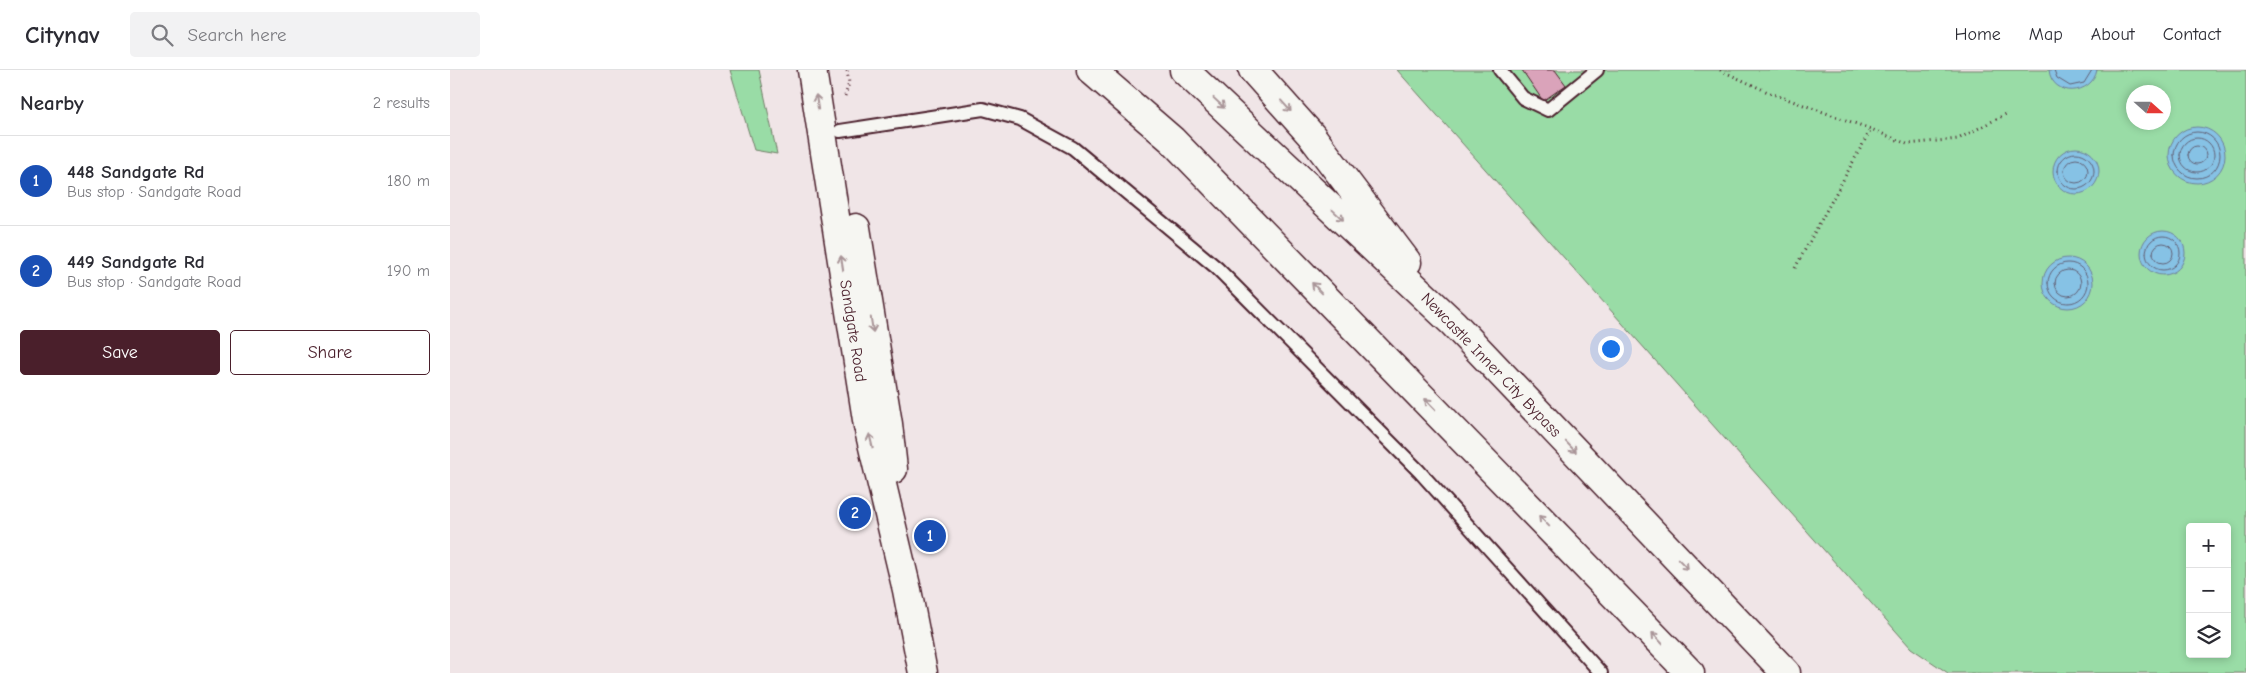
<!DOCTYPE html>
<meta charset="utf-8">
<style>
:root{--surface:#fff;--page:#f2f2f3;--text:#2b2b33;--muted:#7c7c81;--line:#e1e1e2;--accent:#4a1f2b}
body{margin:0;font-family:"Comic Neue",sans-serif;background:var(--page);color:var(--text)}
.controls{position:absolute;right:15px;bottom:15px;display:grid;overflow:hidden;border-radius:5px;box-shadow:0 2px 8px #0003}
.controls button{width:45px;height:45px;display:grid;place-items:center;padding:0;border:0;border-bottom:1px solid var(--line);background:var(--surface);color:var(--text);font:25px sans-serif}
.compass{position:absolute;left:1676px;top:15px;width:45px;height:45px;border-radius:50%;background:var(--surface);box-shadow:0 2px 8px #0003;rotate:111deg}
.you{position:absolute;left:1160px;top:278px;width:18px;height:18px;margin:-12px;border:4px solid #fff;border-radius:50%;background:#1a73e8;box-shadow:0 0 0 8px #1a73e833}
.badge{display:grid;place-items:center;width:32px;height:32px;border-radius:50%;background:var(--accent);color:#fff;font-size:16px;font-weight:700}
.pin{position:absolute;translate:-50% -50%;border:2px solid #fff;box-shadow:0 1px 5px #0006}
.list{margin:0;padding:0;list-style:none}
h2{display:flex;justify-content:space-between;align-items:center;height:65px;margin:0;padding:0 20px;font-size:21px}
h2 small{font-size:16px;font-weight:400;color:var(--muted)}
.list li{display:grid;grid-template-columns:32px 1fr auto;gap:15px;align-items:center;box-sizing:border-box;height:90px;padding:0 20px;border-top:1px solid var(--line)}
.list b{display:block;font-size:19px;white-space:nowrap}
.list p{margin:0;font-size:16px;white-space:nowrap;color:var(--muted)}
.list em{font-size:16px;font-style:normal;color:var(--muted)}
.actions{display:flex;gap:10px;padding:15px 20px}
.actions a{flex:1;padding:11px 0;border:1px solid var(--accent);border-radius:5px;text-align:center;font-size:18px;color:var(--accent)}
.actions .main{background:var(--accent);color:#fff}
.icon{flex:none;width:28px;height:28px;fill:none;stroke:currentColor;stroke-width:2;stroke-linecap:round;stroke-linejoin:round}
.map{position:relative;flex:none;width:1796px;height:603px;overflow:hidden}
header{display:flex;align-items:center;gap:30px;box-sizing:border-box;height:70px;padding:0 25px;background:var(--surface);border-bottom:1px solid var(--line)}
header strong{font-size:24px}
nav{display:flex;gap:28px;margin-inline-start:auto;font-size:18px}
.search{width:350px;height:45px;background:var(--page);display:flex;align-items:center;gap:12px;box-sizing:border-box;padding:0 18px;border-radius:5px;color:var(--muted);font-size:19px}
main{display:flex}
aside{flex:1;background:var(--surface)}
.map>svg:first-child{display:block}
.green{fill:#99dca6;stroke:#727e68;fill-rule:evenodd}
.water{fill:#86c2e5;stroke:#6e819b}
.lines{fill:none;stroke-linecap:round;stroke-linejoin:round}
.shore{stroke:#626075;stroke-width:1}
.building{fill:#daa3ba;stroke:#4a1f2b}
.service-casing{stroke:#4a1f2b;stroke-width:16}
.secondary-casing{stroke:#4a1f2b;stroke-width:31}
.motorway-casing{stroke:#4a1f2b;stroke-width:31}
.path{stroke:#4a1f2b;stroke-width:3;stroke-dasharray:1 4;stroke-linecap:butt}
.service{stroke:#f6f6f2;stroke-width:12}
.secondary{stroke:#f6f6f2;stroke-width:28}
.motorway{stroke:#f6f6f2;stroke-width:28}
.oneway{stroke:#a99598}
.labels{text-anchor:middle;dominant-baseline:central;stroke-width:4;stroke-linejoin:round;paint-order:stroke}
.street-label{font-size:16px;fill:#4a1f2b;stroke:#f6f6f2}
</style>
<header>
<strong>Citynav</strong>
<div class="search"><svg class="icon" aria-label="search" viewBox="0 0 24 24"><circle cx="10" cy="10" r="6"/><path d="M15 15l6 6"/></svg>Search here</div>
<nav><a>Home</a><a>Map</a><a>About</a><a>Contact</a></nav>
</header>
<main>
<aside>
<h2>Nearby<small>2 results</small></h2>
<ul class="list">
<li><span class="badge" style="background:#1a4fb4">1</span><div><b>448 Sandgate Rd</b><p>Bus stop · Sandgate Road</p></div><em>180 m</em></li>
<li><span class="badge" style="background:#1a4fb4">2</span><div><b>449 Sandgate Rd</b><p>Bus stop · Sandgate Road</p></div><em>190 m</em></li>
</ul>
<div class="actions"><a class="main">Save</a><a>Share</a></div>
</aside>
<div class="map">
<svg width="1796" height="603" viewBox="0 0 1796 603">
<rect width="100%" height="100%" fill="#f0e5e7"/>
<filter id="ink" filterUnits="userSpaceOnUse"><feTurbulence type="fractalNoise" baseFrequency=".02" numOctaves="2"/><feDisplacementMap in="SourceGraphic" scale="10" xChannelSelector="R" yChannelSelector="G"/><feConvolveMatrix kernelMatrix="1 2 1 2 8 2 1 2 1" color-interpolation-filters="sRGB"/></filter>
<g filter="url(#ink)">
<!-- green -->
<path class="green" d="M280 0H309L327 84 304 80Z
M947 0H1796V603H1498L1461 578ZM1684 22H1714V52H1684ZM1740 457H1777V584H1740Z"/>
<!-- water -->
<path class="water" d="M1599 0H1647C1642 26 1602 28 1599 0Z
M1719 85a28 28 0 1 1 56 0a28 28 0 1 1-56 0Z
M1603 101a23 23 0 1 1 46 0a23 23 0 1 1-46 0Z
M1691 183a22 22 0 1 1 44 0a22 22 0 1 1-44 0Z
M1593 213a25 25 0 1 1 50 0a25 25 0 1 1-50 0Z"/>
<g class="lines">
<!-- shore -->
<path class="shore" d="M1604 0 1607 8 1620 16 1634 13 1642 0
M1724 85a23 23 0 1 1 46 0a23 23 0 1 1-46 0Z
M1730 85a17 17 0 1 1 34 0a17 17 0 1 1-34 0Z
M1738 85a9 9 0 1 1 18 0a9 9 0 1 1-18 0Z
M1608 101a18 18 0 1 1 36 0a18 18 0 1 1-36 0Z
M1614 101a12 12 0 1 1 24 0a12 12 0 1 1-24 0Z
M1696 183a17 17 0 1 1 34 0a17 17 0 1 1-34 0Z
M1703 183a10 10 0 1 1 20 0a10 10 0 1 1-20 0Z
M1598 213a20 20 0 1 1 40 0a20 20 0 1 1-40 0Z
M1605 213a13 13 0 1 1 26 0a13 13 0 1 1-26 0Z"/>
</g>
<!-- building -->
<path class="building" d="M1072 0H1105L1116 15 1093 31Z"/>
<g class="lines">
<!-- service casing -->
<g class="service-casing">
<path id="service" d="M1050 0 1073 28 1098 40 1147 0
M390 61 533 39 570 49 623 78 767 198 969 401 1151 603"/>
</g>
<!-- secondary casing -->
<g class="secondary-casing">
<path id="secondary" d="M362 0 418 356 457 520 473 603
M406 158 438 354 443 399"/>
</g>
<!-- motorway casing -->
<g class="motorway-casing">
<path id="motorway" d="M641 0 722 70 1240 603
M734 0 1003 253 1336 603
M803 0 861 65 957 192"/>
</g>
<!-- path -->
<path class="path" d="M1270 0 1320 23 1421 59 1457 74 1508 69 1558 43
M395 26 399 13 397 0
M1345 198 1421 59"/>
<!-- service -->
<use href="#service" class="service"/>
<!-- secondary -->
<use href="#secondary" class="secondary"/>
<!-- motorway -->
<use href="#motorway" class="motorway"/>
</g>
<!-- one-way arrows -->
<defs><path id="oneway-shaft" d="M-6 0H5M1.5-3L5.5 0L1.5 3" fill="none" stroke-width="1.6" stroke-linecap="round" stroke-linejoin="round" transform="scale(1.25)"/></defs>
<g class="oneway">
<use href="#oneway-shaft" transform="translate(367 32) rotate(-99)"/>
<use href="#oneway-shaft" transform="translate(769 33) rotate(43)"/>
<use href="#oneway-shaft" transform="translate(836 36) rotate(48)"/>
<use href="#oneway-shaft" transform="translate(888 145) rotate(43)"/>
<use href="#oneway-shaft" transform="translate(392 193) rotate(-99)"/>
<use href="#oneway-shaft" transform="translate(867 218) rotate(-134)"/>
<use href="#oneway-shaft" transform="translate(422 255) rotate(81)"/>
<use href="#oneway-shaft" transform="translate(980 334) rotate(-134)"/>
<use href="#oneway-shaft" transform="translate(421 371) rotate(-103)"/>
<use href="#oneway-shaft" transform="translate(1121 377) rotate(46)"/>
<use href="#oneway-shaft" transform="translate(1094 451) rotate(-134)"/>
<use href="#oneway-shaft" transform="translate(1233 494) rotate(46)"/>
<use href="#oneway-shaft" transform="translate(1207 568) rotate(-133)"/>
</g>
</g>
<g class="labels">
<!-- street labels -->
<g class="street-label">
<text transform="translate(403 261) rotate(81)">Sandgate Road</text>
<text transform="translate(1041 295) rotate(46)">Newcastle Inner City Bypass</text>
</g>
</g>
</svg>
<div class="controls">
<button>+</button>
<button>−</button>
<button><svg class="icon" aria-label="layers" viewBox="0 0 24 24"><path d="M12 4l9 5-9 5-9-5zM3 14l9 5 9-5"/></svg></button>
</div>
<svg class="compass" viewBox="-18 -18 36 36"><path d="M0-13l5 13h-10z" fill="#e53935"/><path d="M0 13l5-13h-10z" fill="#7c7c81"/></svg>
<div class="you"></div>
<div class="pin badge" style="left:480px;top:466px;background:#1a4fb4">1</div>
<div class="pin badge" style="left:405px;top:443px;background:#1a4fb4">2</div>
</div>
</main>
